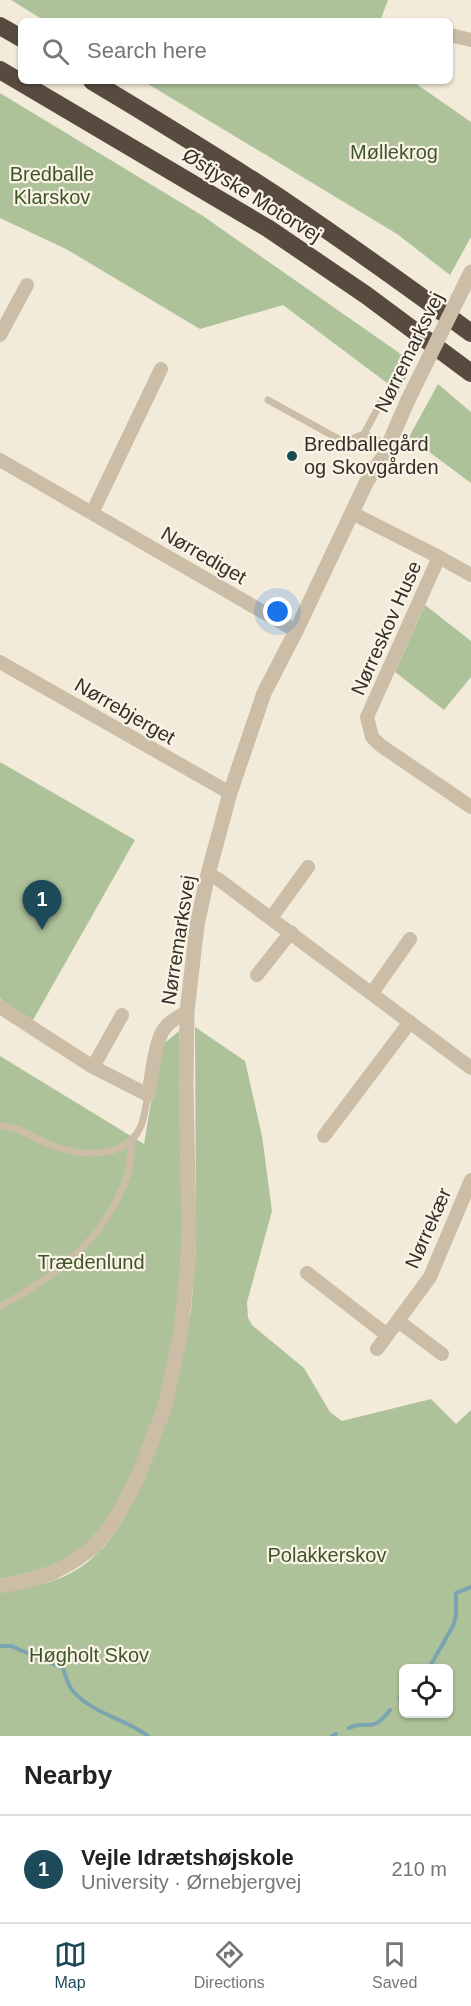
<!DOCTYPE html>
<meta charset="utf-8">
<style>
:root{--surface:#fff;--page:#f6f6f6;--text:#222;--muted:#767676;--line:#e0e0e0;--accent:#1c4a59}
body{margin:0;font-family:Helvetica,sans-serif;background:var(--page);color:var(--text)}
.controls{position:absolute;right:18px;bottom:18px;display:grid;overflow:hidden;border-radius:9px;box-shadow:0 2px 4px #0004}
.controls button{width:54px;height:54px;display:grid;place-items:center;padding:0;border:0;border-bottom:2px solid var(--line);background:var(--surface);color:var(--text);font:30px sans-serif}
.you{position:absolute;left:278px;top:612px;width:21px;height:21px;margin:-15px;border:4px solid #fff;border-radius:50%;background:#1a73e8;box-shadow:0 0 0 9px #1a73e833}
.badge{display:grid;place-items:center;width:39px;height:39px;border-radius:50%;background:var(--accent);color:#fff;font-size:20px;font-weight:700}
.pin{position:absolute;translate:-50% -50px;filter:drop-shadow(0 2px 3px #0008)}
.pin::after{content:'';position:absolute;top:32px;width:21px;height:18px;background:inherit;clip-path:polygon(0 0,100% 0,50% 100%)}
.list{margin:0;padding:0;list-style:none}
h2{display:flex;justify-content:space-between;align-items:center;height:78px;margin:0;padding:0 24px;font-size:26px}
h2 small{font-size:20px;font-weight:400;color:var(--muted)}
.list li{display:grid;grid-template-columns:39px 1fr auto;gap:18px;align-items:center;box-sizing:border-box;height:108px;padding:0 24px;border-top:2px solid var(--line)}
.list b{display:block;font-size:22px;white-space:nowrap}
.list p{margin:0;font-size:20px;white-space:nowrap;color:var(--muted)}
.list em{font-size:20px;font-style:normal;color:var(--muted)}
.icon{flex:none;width:33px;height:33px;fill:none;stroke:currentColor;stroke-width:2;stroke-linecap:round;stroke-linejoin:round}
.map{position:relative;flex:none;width:471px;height:1736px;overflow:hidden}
.search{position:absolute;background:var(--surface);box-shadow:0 2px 4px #0004;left:18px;right:18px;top:18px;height:66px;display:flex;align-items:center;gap:15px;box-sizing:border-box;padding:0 21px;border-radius:9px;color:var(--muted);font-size:22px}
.sheet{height:186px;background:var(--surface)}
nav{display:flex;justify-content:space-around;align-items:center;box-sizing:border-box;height:84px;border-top:2px solid var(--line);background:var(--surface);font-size:16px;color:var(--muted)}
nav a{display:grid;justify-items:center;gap:3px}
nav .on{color:var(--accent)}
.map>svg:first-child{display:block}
.green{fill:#aec29a;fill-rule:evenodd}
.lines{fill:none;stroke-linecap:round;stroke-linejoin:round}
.stream{stroke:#79a4b0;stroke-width:4}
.service{stroke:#cbbda6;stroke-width:7}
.minor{stroke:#cbbda6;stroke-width:14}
.tertiary{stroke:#cbbda6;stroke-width:15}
.motorway{stroke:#584a3e;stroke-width:18}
.tertiary-bridge{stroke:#cbbda6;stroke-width:15}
.poi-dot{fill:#1c4a59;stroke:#faf4e7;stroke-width:2}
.labels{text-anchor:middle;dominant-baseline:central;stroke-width:4.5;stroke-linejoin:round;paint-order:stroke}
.park-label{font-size:20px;fill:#3e552a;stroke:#faf4e7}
.street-label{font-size:20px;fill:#362f27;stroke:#faf4e7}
.poi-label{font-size:20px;fill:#362f27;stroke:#faf4e7;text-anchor:start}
</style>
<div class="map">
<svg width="471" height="1736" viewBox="0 0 471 1736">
<rect width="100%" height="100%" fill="#f2ebda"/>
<!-- green -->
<path class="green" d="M11 0H388L380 21H45Z
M143 81H412L471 122V237L450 275 397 234Z
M0 93 203 216 405 357 411 367 399 392 283 305 200 329 66 249 0 218Z
M438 384 471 412V483L409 437Z
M425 605 471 641V677L444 710 395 672Z
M0 762 135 840 33 1020 0 999Z
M195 1027 245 1061 262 1136 272 1211 247 1302 248 1318 252 1325 304 1368 330 1412 342 1421 431 1399 456 1424 471 1410V1736H0V1592C53 1584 83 1577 116 1531L182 1360 191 1311 196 1247ZM404 1668H448V1714H404Z
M179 1031C181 1182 199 1345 127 1483 115 1507 103 1529 84 1547 62 1567 28 1573 0 1579V1056L144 1144 160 1047Z"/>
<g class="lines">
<!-- stream -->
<path class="stream" d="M0 1646H11L63 1668C65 1675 68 1684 72 1690 94 1715 122 1717 148 1736
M429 1668 453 1626 456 1616V1593L471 1587
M400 1698 404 1694
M349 1728C368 1718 370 1736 390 1710
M332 1736 336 1734"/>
<!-- service -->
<path class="service" d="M268 400 344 442 364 434 388 445
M364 434 381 402
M0 1126C20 1127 38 1141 57 1147 86 1157 130 1158 142 1123 145 1114 146 1104 148 1095
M0 1307C57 1274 105 1241 127 1176 131 1165 131 1151 132 1139"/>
<!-- minor -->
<path class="minor" d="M450 35 471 40
M0 335 27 285
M0 460 296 631
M92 513 161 369
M352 513 439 557 471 575
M439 557 367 717 372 737 380 745 471 807
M0 662 230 793
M208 874 218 879 471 1068
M271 918 308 867
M257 975 291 932
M372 993 410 939
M0 1007 93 1067 148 1095C152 1077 154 1044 164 1029 170 1021 179 1016 187 1012
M93 1067 122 1015
M324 1136 410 1022
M307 1273 387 1335
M398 1321 442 1354
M377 1349 430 1277 471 1180"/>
<!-- tertiary -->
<path class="tertiary" d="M0 1586 26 1581 54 1572 74 1561 92 1548 111 1526 124 1504 138 1477 165 1406 181 1331 187 1271 189 1237 186 1083 187 1012 197 925 208 874 230 793 264 693 296 631 366 483 383 457 408 400"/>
<!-- motorway -->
<path class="motorway" d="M0 26 21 38
M0 70 269 229 366 295 471 373
M92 81C158 121 225 161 289 204 351 246 411 289 471 333"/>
<!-- tertiary-bridge -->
<path class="tertiary-bridge" d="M408 400 471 272"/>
</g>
<!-- markers -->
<circle class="poi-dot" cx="292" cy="456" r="6"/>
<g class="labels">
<!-- park labels -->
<g class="park-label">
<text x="394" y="152">Møllekrog</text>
<text x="52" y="174">Bredballe<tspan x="52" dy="23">Klarskov</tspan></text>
<text x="91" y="1262">Trædenlund</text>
<text x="327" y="1555">Polakkerskov</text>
<text x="89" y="1655">Høgholt Skov</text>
</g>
<!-- street labels -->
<g class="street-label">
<text transform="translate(252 195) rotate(32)">Østjyske Motorvej</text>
<text transform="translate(409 352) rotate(-64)">Nørremarksvej</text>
<text transform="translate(204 555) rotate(30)">Nørrediget</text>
<text transform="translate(386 628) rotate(-66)">Nørreskov Huse</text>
<text transform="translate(125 711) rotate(30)">Nørrebjerget</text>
<text transform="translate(178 940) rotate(-81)">Nørremarksvej</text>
<text transform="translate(428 1228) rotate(-66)">Nørrekær</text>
</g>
<!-- poi labels -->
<g class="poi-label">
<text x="304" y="444">Bredballegård<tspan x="304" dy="23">og Skovgården</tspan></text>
</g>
</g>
</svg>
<div class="controls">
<button><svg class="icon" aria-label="locate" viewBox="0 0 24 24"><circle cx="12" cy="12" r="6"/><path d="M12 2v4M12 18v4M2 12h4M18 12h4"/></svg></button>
</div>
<div class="you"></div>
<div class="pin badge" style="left:42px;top:930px">1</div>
<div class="search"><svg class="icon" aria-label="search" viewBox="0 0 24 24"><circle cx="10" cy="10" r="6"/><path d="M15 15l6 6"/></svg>Search here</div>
</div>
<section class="sheet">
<h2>Nearby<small></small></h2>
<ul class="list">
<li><span class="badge">1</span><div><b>Vejle Idrætshøjskole</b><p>University · Ørnebjergvej</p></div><em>210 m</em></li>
</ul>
</section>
<nav>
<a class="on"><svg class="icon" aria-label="map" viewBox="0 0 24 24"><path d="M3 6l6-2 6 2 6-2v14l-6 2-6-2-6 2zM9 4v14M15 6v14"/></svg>Map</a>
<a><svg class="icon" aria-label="directions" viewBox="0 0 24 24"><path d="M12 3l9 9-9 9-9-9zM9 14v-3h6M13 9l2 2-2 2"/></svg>Directions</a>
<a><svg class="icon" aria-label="saved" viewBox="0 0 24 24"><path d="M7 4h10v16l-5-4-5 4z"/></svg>Saved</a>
</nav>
